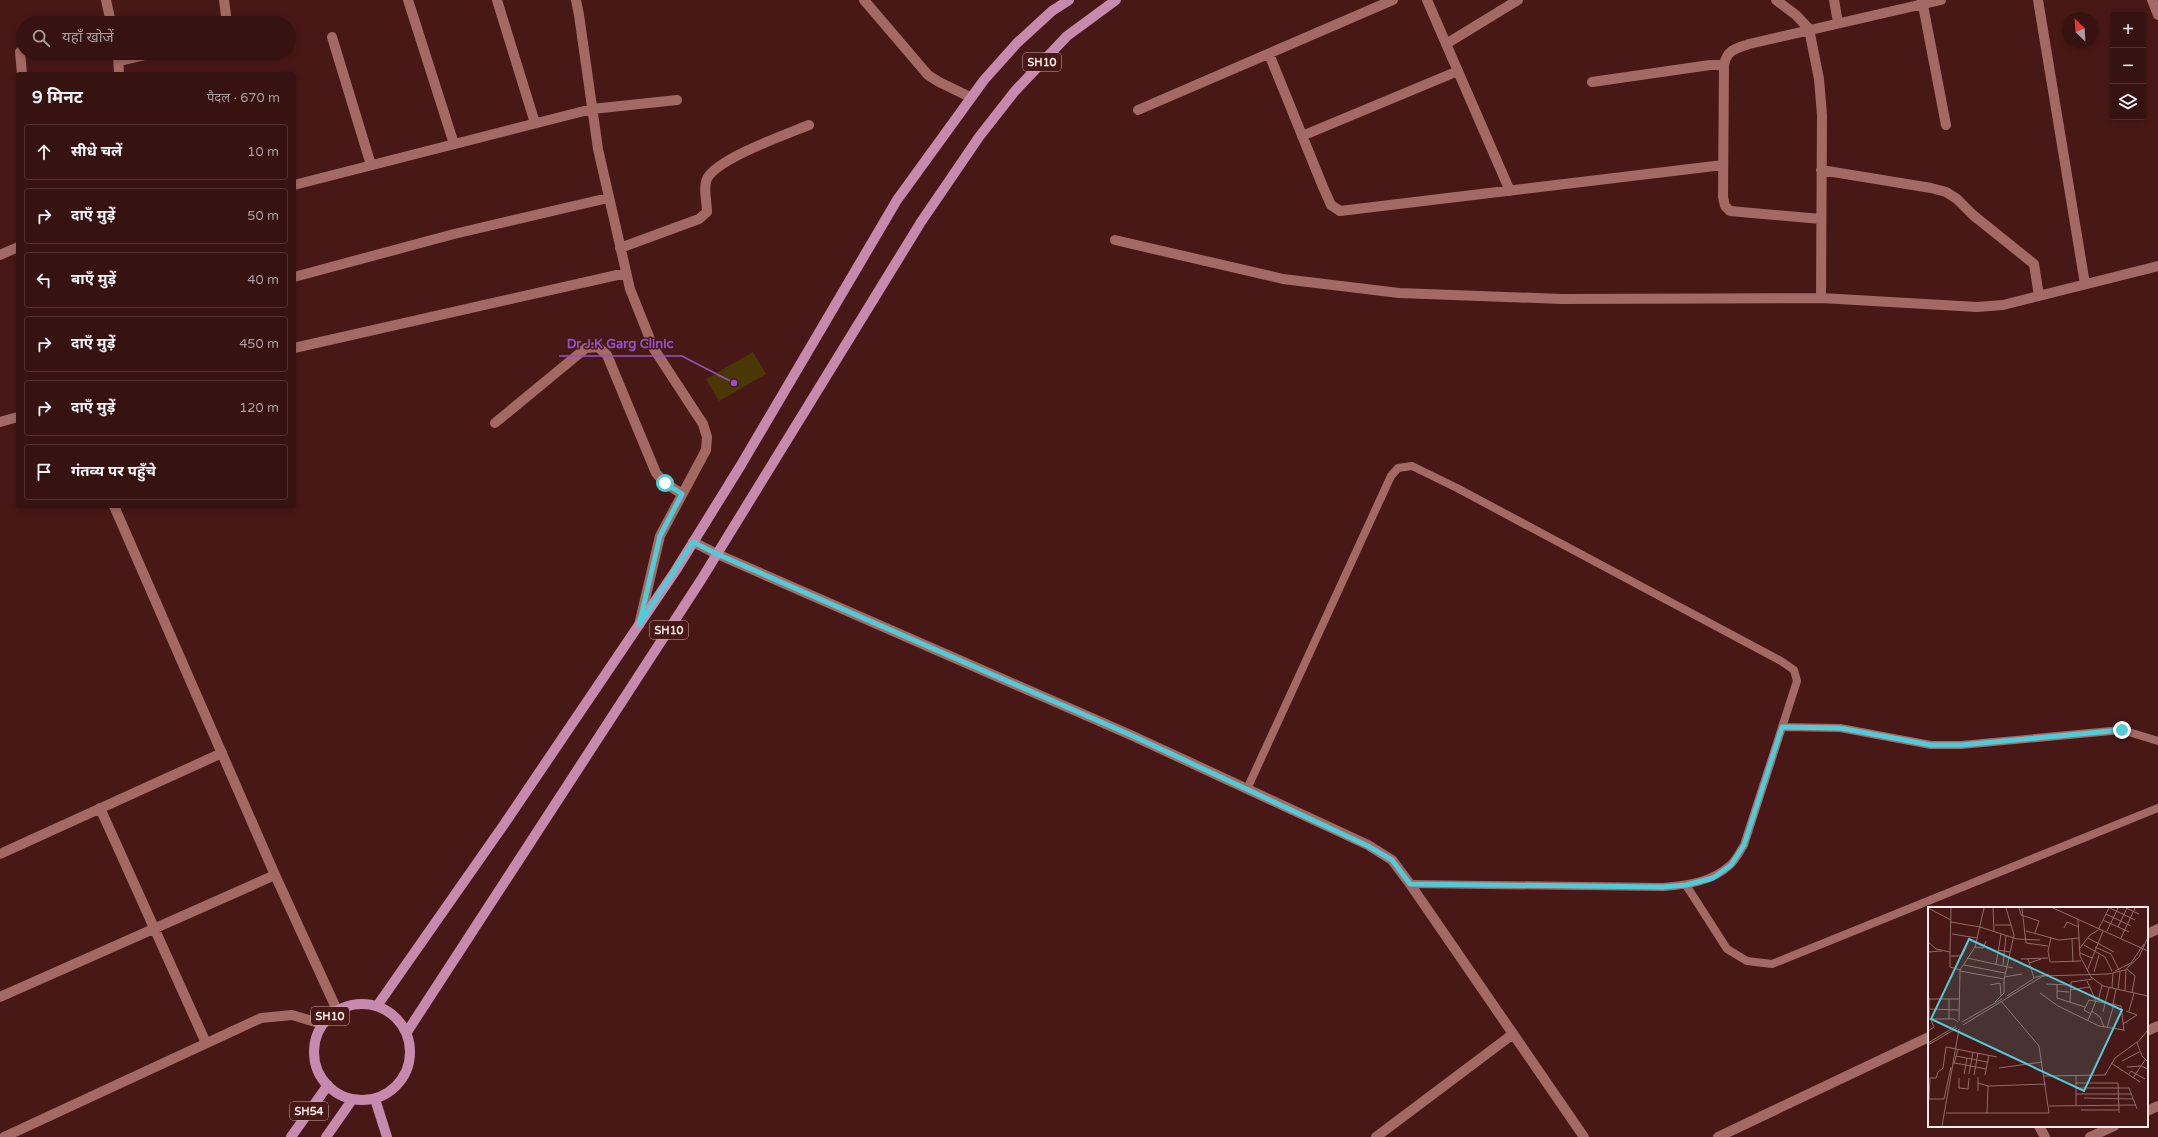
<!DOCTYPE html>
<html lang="hi">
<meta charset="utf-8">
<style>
:root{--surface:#361210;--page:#41201e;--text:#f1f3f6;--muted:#aa9e9f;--line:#503230}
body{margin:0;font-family:"Varela Round","Noto Sans Devanagari",sans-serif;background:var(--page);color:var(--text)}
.controls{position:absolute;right:12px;top:12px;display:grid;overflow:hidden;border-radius:4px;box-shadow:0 2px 6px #0003}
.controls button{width:36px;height:36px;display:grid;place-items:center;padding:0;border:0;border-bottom:1px solid var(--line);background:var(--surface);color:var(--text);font:20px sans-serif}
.compass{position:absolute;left:2062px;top:12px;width:36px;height:36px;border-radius:50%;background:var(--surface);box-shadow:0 2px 6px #0003;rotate:335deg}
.stop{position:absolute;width:12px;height:12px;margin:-9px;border:3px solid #52cbd8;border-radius:50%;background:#fff}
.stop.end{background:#52cbd8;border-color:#fff;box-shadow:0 1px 4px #0008}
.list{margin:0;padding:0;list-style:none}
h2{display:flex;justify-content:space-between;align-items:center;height:52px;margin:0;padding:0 16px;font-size:17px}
h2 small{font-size:13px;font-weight:400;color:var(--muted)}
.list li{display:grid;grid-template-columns:26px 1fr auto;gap:12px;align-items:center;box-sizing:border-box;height:56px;margin:0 8px 8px;padding:0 8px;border:1px solid var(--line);border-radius:4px}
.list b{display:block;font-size:15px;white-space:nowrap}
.list em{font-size:13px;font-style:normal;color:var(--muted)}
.icon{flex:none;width:22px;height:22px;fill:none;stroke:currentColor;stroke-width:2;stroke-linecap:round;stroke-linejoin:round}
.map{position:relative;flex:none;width:2158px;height:1137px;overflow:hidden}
.search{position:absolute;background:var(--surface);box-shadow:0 2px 6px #0003;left:16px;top:16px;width:280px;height:44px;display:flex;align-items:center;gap:10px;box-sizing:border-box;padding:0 14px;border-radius:22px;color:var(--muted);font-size:15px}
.panel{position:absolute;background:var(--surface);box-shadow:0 2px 6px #0003;left:16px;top:72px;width:280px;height:436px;border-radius:4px}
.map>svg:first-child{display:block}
.building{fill:#4a3704}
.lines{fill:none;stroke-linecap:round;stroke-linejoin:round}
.lane{stroke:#a36a65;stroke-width:8}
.street{stroke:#a36a65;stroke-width:10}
.secondary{stroke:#a36a65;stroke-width:10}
.primary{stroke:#c68aaf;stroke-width:10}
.route{stroke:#52cbd8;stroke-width:5}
.labels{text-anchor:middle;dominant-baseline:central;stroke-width:3;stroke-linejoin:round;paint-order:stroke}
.shield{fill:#481816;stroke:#c8acaa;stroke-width:1}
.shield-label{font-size:11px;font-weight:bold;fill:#ffebe9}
.inset-road{fill:none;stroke:#916c6a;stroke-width:1}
.view{fill:#52cbd8;fill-opacity:0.15;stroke:#52cbd8;stroke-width:2}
.inset-edge{fill:none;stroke:#ffebe9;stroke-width:2}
.leader{fill:none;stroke:#9552c7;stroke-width:1.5}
.callout-dot{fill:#9552c7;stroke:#481816;stroke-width:1.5}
.callout-label{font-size:13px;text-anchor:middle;font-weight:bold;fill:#9552c7;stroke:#481816;stroke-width:3;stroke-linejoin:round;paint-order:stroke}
</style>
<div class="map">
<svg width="2158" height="1137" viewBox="0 0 2158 1137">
<rect width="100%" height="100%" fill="#481816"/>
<!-- building -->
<path class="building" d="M753 352 766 374 719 401 706 379Z"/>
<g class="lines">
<!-- lane -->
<path class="lane" d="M1782 727 1840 728 1931 745H1961L2122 730 2158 741
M1247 789 1391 476 1398 468 1412 466 1457 488 1781 661 1794 670 1797 681 1744 845C1740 851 1736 860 1730 865 1712 882 1687 885 1663 887L1410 884
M1686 885 1727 949 1747 961 1772 964 2158 808"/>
<!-- street -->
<path class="street" d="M224 0 227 23
M408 0 454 144
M497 0 535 123
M576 0 579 15 598 149 630 289 654 349 703 424 707 437 706 450 660 536 639 625
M864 0 928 75 939 82 970 97
M1427 0 1510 191
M1776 0 1796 15 1809 29 1819 79 1822 115 1821 298
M1834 0 1838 23
M1922 0 1946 125
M2038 0 2085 284
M2152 0 2158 15
M332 37 371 165
M1446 44 1518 0
M20 52 22 74
M1269 54 1323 187 1331 205 1340 211 1723 165
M120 61 154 53
M1592 82 1710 65H1724
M1138 110 1393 0
M1302 136 1458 71
M1821 170 1931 188 1946 192 1957 199 1973 215 2034 264 2039 296
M294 185 592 109 677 100
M1821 219 1730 211 1725 206 1723 197 1724 65C1727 50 1735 49 1749 44L1941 0
M1115 240 1283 279 1399 293 1562 299 1821 298 1977 307 2003 305 2158 266
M620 248 699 219 707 212C707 203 703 187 707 179 716 159 787 134 809 125
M0 255 18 247
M294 277 454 234 608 198
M294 348 626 273
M495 423 586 348 598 347 607 355 656 473 665 483 682 494
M693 542 717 554 1133 736 1368 845 1392 860 1410 884 1584 1137
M100 808 206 1043
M0 854 222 753
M2147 934 2158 929
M0 997 275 875
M2147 1031 2158 1026
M2147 1111 2158 1106
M2039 1126 2045 1137
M4 1137 261 1018 292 1015 322 1024
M1376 1137 1513 1034
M1718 1137 1929 1037
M2090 1137 2114 1126"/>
<!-- secondary -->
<path class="secondary" d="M106 0 111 23
M118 53 119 74
M0 422 18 417
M114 506 275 875 337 1010"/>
<!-- primary -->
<path class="primary" d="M314 1052a48 48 0 1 1 96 0a48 48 0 1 1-96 0Z
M377 1006 505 823 676 570 741 465 897 200 984 80 1017 43 1052 11 1069 0
M407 1032 701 580 921 222 979 137 1015 91 1067 36 1116 0
M375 1099 387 1137
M291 1137 328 1085
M326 1137 352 1100"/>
</g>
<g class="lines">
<!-- route -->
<path class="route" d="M665 483 682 494 660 536 639 625 693 542 717 554 1133 736 1368 846 1392 860 1410 884 1663 887 1686 885 1713 878 1731 865 1744 845 1782 727 1840 728 1931 745H1961L2122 730"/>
</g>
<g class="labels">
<!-- shield labels -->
<g class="shield">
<rect x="1023" y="53" width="38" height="18" rx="3"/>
<rect x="650" y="621" width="38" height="18" rx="3"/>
<rect x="311" y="1007" width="38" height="18" rx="3"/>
<rect x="290" y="1102" width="38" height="18" rx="3"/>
</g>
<g class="shield-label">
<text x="1042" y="62">SH10</text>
<text x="669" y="630">SH10</text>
<text x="330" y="1016">SH10</text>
<text x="309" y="1111">SH54</text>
</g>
</g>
<!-- overview -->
<g transform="translate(1928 907)">
<rect width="220" height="220" fill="#481816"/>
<path class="inset-road" d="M0 1 23 13M65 1 66 25M91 1 93 8 111 14 107 26M94 1 98 36 120 39M125 1 220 44M182 1 207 13M198 1 211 7M178 7 203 19M150 13 152 49 163 70 175 79 220 89M175 13 201 25M23 15 52 20 89 32 112 33M67 18H83M190 20 199 1M136 21 139 15 151 20M171 21 181 1M98 24 131 33 151 31M179 24 190 1M24 27 49 31M123 31 120 44 122 55 153 54M160 31 186 45M193 31 207 1M144 32 145 55M0 35 8 42 22 45V60L32 63M156 38 177 50 184 64M47 40 55 41 58 34M167 40 183 47 191 63M152 41 162 28 172 22M70 43 82 45M0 45 14 44M22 45 23 1M152 46 164 51M23 49H34L40 36M39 51 85 61M93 52 120 51M100 52 106 71M101 56 113 52M68 57 73 27M36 58 77 66M75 58 78 29M199 62 207 69 204 86M32 64 76 72M159 64 175 24M187 64 203 56 216 37M166 65 171 48M76 70 94 67M159 74 168 94 160 113M118 77 142 78M129 77V91L157 100M62 78 72 76 73 89M184 81 185 66M142 83 162 80M190 83 192 65M129 84 141 85M197 84 198 62M112 86 130 99 171 119 196 123M79 89 108 70 121 67M0 92H32M170 94 174 78M67 95 76 86V73L86 28 78 1M142 95 143 75 165 72M185 97 188 82M0 102 31 103M164 104 172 110 176 120M201 104 206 86M175 105 181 81M163 107 156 103 161 93 193 99 196 124M0 112H26L30 115M1 112V92M21 112V92M31 114 32 63 47 40 56 1M34 115 74 92M195 117 209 108 198 104M35 118 115 69 180 67 197 63 211 50 220 30M179 121 186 97M220 123 209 136 214 149 220 155M0 124 6 120 3 113M0 136 28 119M0 138 29 121M28 149 59 155M194 154 211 145M27 156 58 162M183 156 212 175M26 157 30 142M199 160 213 159 220 162M71 161 114 155M36 167 39 151M41 167 45 145M201 167 203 164 217 172M46 168 50 146M57 168 61 148M116 169 177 168 187 151 209 135M148 169V198M31 171V181L40 182 41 171M205 171 217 153M50 176 60 179 118 177M148 176H190L191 206M148 181H201L209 202M50 184V170M148 187H203M156 191 205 192M1 192 2 171H8L10 165 15 161 18 140 69 150M1 192H16L23 160M121 199 208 198M153 203H191M18 206H121L111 139 73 94M59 206 60 179M14 219 31 122"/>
<path class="view" d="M41 32 194 103 156 184 3 112Z"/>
<rect width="220" height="220" class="inset-edge"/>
</g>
<!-- callouts -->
<path class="leader" d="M734 383L682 356H559"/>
<circle class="callout-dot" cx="734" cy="383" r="4"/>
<g class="callout-label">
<text x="620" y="348">Dr J.K Garg Clinic</text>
</g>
</svg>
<div class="controls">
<button>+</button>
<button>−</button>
<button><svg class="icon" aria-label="layers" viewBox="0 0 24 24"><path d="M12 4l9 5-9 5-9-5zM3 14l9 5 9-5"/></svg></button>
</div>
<svg class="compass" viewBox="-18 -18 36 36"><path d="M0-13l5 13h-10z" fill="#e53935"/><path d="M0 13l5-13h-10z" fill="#aa9e9f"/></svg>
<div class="stop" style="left:665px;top:483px"></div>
<div class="stop end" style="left:2122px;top:730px"></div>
<div class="search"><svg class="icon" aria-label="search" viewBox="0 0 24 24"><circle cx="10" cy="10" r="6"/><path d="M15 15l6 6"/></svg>यहाँ खोजें</div>
<section class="panel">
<h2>9 मिनट<small>पैदल · 670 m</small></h2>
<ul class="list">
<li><svg class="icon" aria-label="ahead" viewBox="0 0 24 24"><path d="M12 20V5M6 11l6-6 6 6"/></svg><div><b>सीधे चलें</b></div><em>10 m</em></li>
<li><svg class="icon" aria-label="right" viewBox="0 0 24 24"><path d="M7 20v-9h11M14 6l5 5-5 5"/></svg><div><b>दाएँ मुड़ें</b></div><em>50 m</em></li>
<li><svg class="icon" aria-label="left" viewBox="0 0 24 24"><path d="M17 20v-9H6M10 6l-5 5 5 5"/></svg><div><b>बाएँ मुड़ें</b></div><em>40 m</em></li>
<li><svg class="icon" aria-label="right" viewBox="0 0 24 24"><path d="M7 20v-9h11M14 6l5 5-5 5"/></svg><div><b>दाएँ मुड़ें</b></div><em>450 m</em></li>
<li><svg class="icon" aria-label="right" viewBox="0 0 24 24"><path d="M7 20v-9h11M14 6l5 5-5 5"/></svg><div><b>दाएँ मुड़ें</b></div><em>120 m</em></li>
<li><svg class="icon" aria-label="arrive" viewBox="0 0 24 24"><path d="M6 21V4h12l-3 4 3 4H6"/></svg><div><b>गंतव्य पर पहुँचे</b></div></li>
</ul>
</section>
</div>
